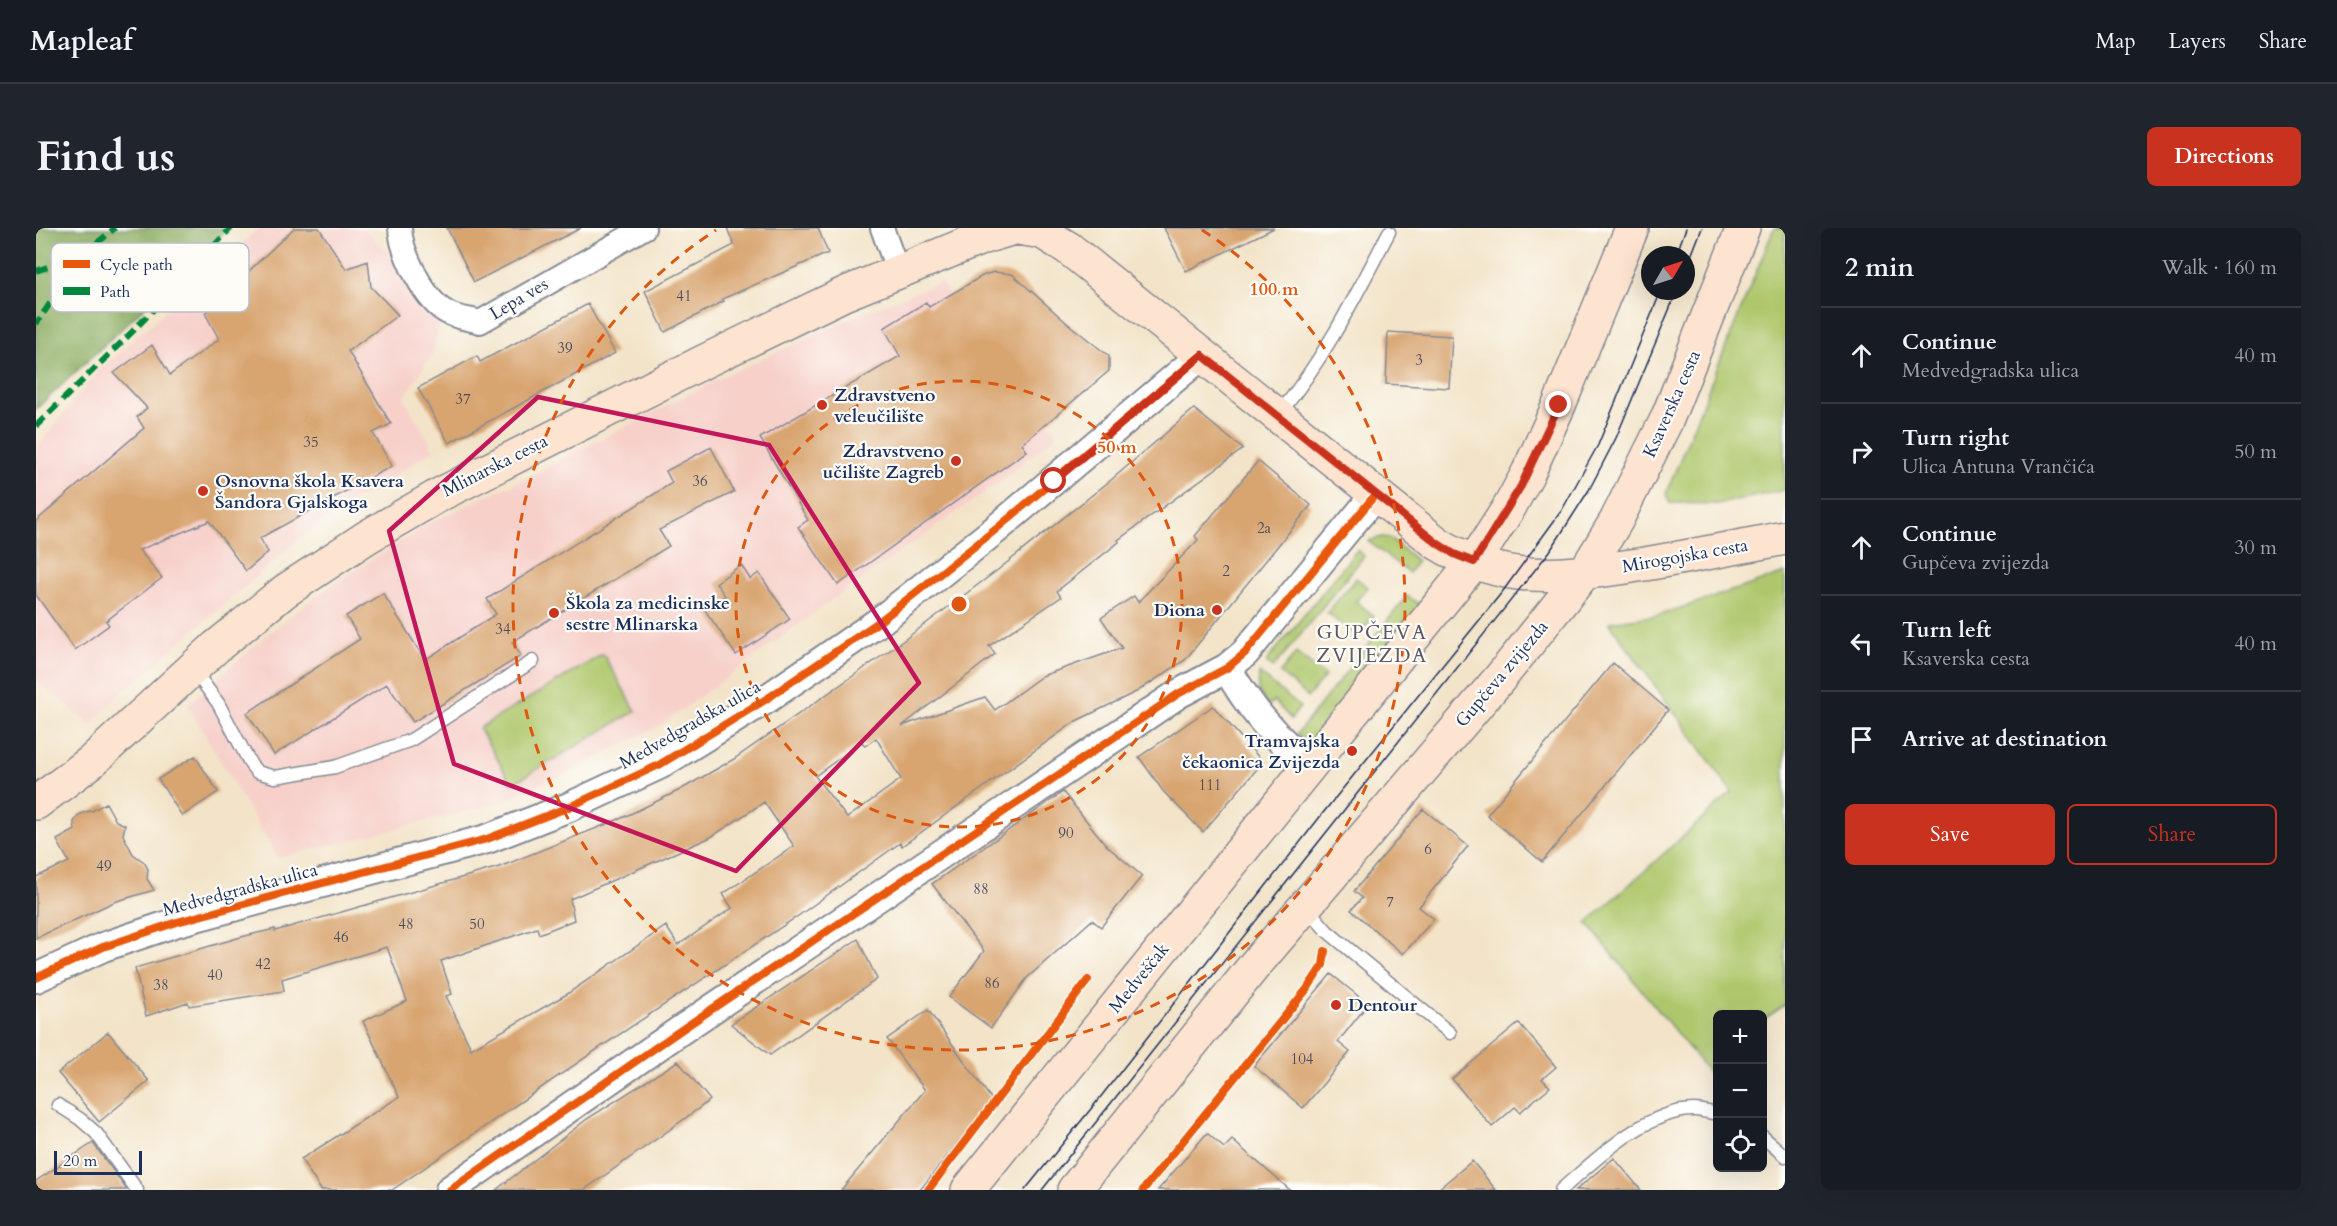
<!DOCTYPE html>
<meta charset="utf-8">
<style>
:root{--surface:#171b24;--page:#20242c;--text:#f1f3f6;--muted:#9ea1a6;--line:#363941;--accent:#c8321e}
body{margin:0;font-family:Cardo,serif;background:var(--page);color:var(--text)}
.controls{position:absolute;right:18px;bottom:18px;display:grid;overflow:hidden;border-radius:9px;box-shadow:0 6px 24px #0002}
.controls button{width:54px;height:54px;display:grid;place-items:center;padding:0;border:0;border-bottom:2px solid var(--line);background:var(--surface);color:var(--text);font:30px sans-serif}
.compass{position:absolute;left:1605px;top:18px;width:54px;height:54px;border-radius:50%;background:var(--surface);box-shadow:0 6px 24px #0002;rotate:51deg}
.scale{position:absolute;left:18px;bottom:15px;width:88px;box-sizing:border-box;padding-left:6px;border:3px solid #1b2f5e;border-top:0;font-size:16px;line-height:21px;white-space:nowrap;color:#1b2f5e;-webkit-text-stroke:4px #fdfcf7;paint-order:stroke}
.stop{position:absolute;width:18px;height:18px;margin:-14px;border:4px solid #c8321e;border-radius:50%;background:#fff}
.stop.end{background:#c8321e;border-color:#fff;box-shadow:0 2px 6px #0008}
.list{margin:0;padding:0;list-style:none}
h2{display:flex;justify-content:space-between;align-items:center;height:78px;margin:0;padding:0 24px;font-size:26px}
h2 small{font-size:20px;font-weight:400;color:var(--muted)}
.list li{display:grid;grid-template-columns:39px 1fr auto;gap:18px;align-items:center;box-sizing:border-box;height:96px;padding:0 24px;border-top:2px solid var(--line)}
.list b{display:block;font-size:22px;white-space:nowrap}
.list p{margin:0;font-size:20px;white-space:nowrap;color:var(--muted)}
.list em{font-size:20px;font-style:normal;color:var(--muted)}
.actions{display:flex;gap:12px;padding:18px 24px}
.actions a{flex:1;padding:14px 0;border:2px solid var(--accent);border-radius:9px;text-align:center;font-size:21px;color:var(--accent)}
.actions .main{background:var(--accent);color:#fff}
.icon{flex:none;width:33px;height:33px;fill:none;stroke:currentColor;stroke-width:2;stroke-linecap:round;stroke-linejoin:round}
.map{position:relative;flex:none;width:1749px;height:962px;overflow:hidden;border-radius:9px}
header{display:flex;align-items:center;gap:36px;box-sizing:border-box;height:84px;padding:0 30px;background:var(--surface);border-bottom:2px solid var(--line)}
header strong{font-size:28px}
nav{display:flex;gap:33px;margin-inline-start:auto;font-size:21px}
.intro{display:flex;align-items:center;justify-content:space-between;box-sizing:border-box;height:144px;padding:0 36px}
h1{margin:0;font-size:42px}
.button{padding:15px 27px;border-radius:9px;background:var(--accent);color:#fff;font-size:21px;font-weight:700}
main{display:flex;gap:36px;padding:0 36px}
aside{flex:1;background:var(--surface);border-radius:9px;box-shadow:0 6px 24px #0002}
.map>svg:first-child{display:block}
.built{fill:#f7d0ca}
.green{fill:#afc76c;stroke:#657b65;stroke-width:1.5}
.forest{fill:#8bac60;stroke:#536e5f;stroke-width:1.5}
.building{fill:#d8a470;fill-rule:evenodd}
.lines{fill:none;stroke-linecap:round;stroke-linejoin:round}
.service-casing{stroke:#878a94;stroke-width:15}
.minor-casing{stroke:#878a94;stroke-width:26}
.tertiary-casing{stroke:#878a94;stroke-width:32}
.secondary-casing{stroke:#878a94;stroke-width:36}
.service{stroke:#fff;stroke-width:12}
.minor{stroke:#fff;stroke-width:22}
.tertiary{stroke:#fff;stroke-width:28}
.secondary{stroke:#fde4d0;stroke-width:33}
.tram{stroke:#1b2f5e;stroke-width:1.5}
.quiet{stroke:#00873e;stroke-width:6;stroke-dasharray:12 6;stroke-linecap:butt}
.cycleway-casing{stroke:#fdfcf7;stroke-width:11}
.cycleway{stroke:#e8590c;stroke-width:8}
.route{stroke:#c8321e;stroke-width:8}
.marked{fill:none;stroke:#c2185b;stroke-width:4.5;stroke-linejoin:round}
.ring{fill:none;stroke:#de5710;stroke-width:3;stroke-dasharray:10 8}
.poi-dot{fill:#c8321e;stroke:#fdfcf7;stroke-width:2}
.labels{text-anchor:middle;dominant-baseline:central;stroke-width:4.5;stroke-linejoin:round;paint-order:stroke}
.number-label{font-size:15px;fill:#4a4c62}
.street-label{font-size:18px;fill:#1b2f5e;stroke:#fdfcf7}
.poi-label{font-size:18px;font-weight:bold;fill:#1b2f5e;stroke:#fdfcf7;text-anchor:start}
.neighbourhood-label{font-size:20px;letter-spacing:1.5px;fill:#5d5864;stroke:#fdfcf7}
.key{fill:#fdfcf7;stroke:#b9bec9;stroke-width:1.5}
.key-label{font-size:16px;fill:#1b2f5e}
.centre{fill:#de5710;stroke:#fdfcf7;stroke-width:3}
.ring-label{font-size:18px;text-anchor:middle;font-weight:bold;fill:#de5710;stroke:#fdfcf7;stroke-width:4.5;stroke-linejoin:round;paint-order:stroke}
</style>
<header>
<strong>Mapleaf</strong>
<nav><a>Map</a><a>Layers</a><a>Share</a></nav>
</header>
<div class="intro"><h1>Find us</h1><a class="button">Directions</a></div>
<main>
<div class="map">
<svg width="1749" height="962" viewBox="0 0 1749 962">
<rect width="100%" height="100%" fill="#fdfcf7"/>
<filter id="ink" filterUnits="userSpaceOnUse"><feTurbulence type="fractalNoise" baseFrequency=".0167" numOctaves="2"/><feDisplacementMap in="SourceGraphic" scale="12" xChannelSelector="R" yChannelSelector="G"/><feConvolveMatrix kernelMatrix="1 2 1 2 8 2 1 2 1" color-interpolation-filters="sRGB"/></filter>
<filter id="wash" filterUnits="userSpaceOnUse"><feTurbulence type="fractalNoise" baseFrequency=".008" numOctaves="4" result="noise"/><feDisplacementMap in="SourceGraphic" scale="24" xChannelSelector="R" yChannelSelector="G"/><feGaussianBlur stdDeviation="1.35" result="paint"/><feColorMatrix in="noise" values="0 0 0 0 0 0 0 0 0 0 0 0 0 0 0 0 0 1.4 0 .05"/><feComposite in="paint" operator="in"/></filter>
<g filter="url(#wash)">
<rect width="100%" height="100%" fill="#f3e4c9"/>
<!-- built -->
<path class="built" d="M223 0H327L408 76 397 125 368 170 398 222 270 305 88 463 54 497 0 452V221L62 143Z
M904 54 1021 207 958 258 800 369 625 497 540 541 457 577 242 630 151 477 238 401 284 365 391 296 484 253 684 150 820 88Z"/>
<!-- green -->
<path class="green" d="M1738 0H1749V262L1682 276 1634 275 1630 266Z
M1346 309 1354 310 1381 333 1373 345 1332 313Z
M1321 322 1328 328 1237 440 1230 434Z
M1749 345V777L1730 790 1727 798 1726 786H1682L1681 851H1678L1551 695 1696 564 1573 394 1624 387Z
M1320 350 1332 359 1320 373 1338 388 1321 409 1291 385Z
M1371 368 1386 378 1275 511 1270 512 1260 507Z
M1260 425 1289 448 1272 469 1244 445Z
M567 426 600 483 476 556 443 500Z
M1223 445 1264 479 1255 491 1238 473 1232 478 1222 463Z"/>
<!-- forest -->
<path class="forest" d="M0 0H193L0 181Z"/>
<g id="blocks">
<!-- building -->
<path class="building" d="M258 0H283L310 41 332 33 335 59 362 87 312 123 355 196 337 205 356 238 224 310 232 324 210 343 173 293 103 322 126 350 70 393 73 397 39 422 0 367V293L108 200 101 189 111 180 78 145 116 117 134 147 183 111 169 85Z
M411 0H545L438 54Z
M691 0H782L792 25 686 71 688 73 629 104 609 63 698 17Z
M1128 0H1238L1150 43Z
M958 44 976 46 1031 95 1073 128V143L986 216 991 223 802 357 762 299 772 292 724 210 864 128 848 100 890 74 893 79 948 47Z
M552 76 579 125 413 215 382 160 441 128 444 134Z
M1352 104 1416 108 1413 160 1350 156Z
M1158 181 1207 221 1082 312 1083 314 1021 363 1025 369 953 418 959 426 866 498 949 469 959 482 1006 448 1086 420 1065 390 1098 368 1102 374 1162 312 1159 308 1222 233 1275 277 1149 432 1102 463 1040 493 866 618 864 615 762 688 566 818 356 962H285L265 931 363 869 327 793 371 773 351 719 246 751 248 763 153 778 152 774 110 788 99 740 205 709 239 701V703L463 639 586 590 644 562 698 531 860 418 963 341 1075 252ZM840 510 865 551 811 590 779 548 826 514 829 518ZM728 574 758 618 687 666 696 680 642 717 630 698 531 766 435 821 410 768 416 766 405 733 501 700 503 706 538 692 534 671 675 609Z
M675 219 698 264 623 302 633 318 476 414 485 428 377 494 351 456 238 527 211 485 324 411 310 388 347 365 389 432 460 386 451 371 636 255 630 243Z
M705 337 714 351 723 345 754 391 700 427 669 382 689 368 680 355Z
M1577 435 1632 482 1506 634 1451 587Z
M1177 478 1227 534 1167 604 1127 563 1103 529Z
M159 528 182 564 146 588 122 551Z
M1027 564 1071 618 1106 648 1065 699 1056 692 991 750 955 800 913 769 948 723 896 656Z
M70 575 80 593 89 597 87 607 97 626 108 634 112 641 111 651 118 662 78 674 0 710V649L33 634 21 612 39 602 38 594 43 587 49 584 56 583Z
M1387 581 1432 618 1383 679 1398 691 1367 726 1315 682 1326 670 1318 663Z
M822 711 841 751 734 827 695 796Z
M1295 746 1332 776 1302 814 1314 824 1267 880 1218 838Z
M892 782 956 872 884 962H805L889 862 851 811Z
M1483 795 1520 839 1506 851 1514 859 1484 884 1479 879 1456 899 1416 851Z
M72 804 113 853 63 894 22 845Z
M642 833 674 872 629 905 548 962H460L551 891Z
M1171 905 1188 920 1196 912 1254 962H1122Z
M57 915 91 962H0V953Z
M1578 930 1605 962H1540Z
M1436 933 1460 962H1401Z"/>
</g>
</g>
<g filter="url(#ink)">
<use href="#blocks" fill-opacity="0" stroke="#878a94" stroke-width="1.5"/>
<g class="lines">
<!-- service casing -->
<g class="service-casing">
<path id="service" d="M1242 187C1288 132 1320 67 1353 4
M157 441 182 475 215 537 221 544 239 549 299 539 375 512 497 433
M1270 679 1291 703 1414 805
M22 877 44 891 60 905 101 962
M1726 908 1749 928
M1525 962C1559 932 1610 882 1658 882 1666 882 1674 885 1682 886"/>
</g>
<!-- minor casing -->
<g class="minor-casing">
<path id="minor" d="M364 0C365 24 389 74 412 85 421 90 434 91 444 94L608 0
M846 0 862 44"/>
</g>
<!-- tertiary casing -->
<g class="tertiary-casing">
<path id="tertiary" d="M1191 440C1214 481 1238 508 1273 538
M0 750 67 719 141 694 451 611 533 579 623 537 732 470 844 393 959 302 1166 127
M414 962 645 802 1114 485 1142 466 1191 440 1209 425 1339 267"/>
</g>
<!-- secondary casing -->
<g class="secondary-casing">
<path id="secondary" d="M982 0 1006 4 1032 20 1401 315C1425 330 1452 341 1481 345 1523 350 1568 342 1609 336 1656 328 1702 319 1749 310
M0 575 55 534 180 419 249 363 331 309 405 266 669 133 808 66 948 9 978 0
M932 962 1438 334 1474 278 1492 245 1523 177 1596 0
M1038 962 1218 738 1464 450 1549 344 1580 293 1631 191 1707 0"/>
</g>
<!-- service -->
<use href="#service" class="service"/>
<!-- minor -->
<use href="#minor" class="minor"/>
<!-- tertiary -->
<use href="#tertiary" class="tertiary"/>
<!-- secondary -->
<use href="#secondary" class="secondary"/>
<!-- tram -->
<path class="tram" d="M1640 27 1650 0
M1650 41 1666 0
M989 962 1063 871 1287 585 1467 363 1526 282 1562 217 1625 63
M1006 962 1514 323 1553 262 1580 210 1641 63"/>
<!-- quiet -->
<path class="quiet" d="M47 27 79 0
M0 43 47 27 0 96
M0 198 97 103 195 0"/>
<!-- cycleway casing -->
<g class="cycleway-casing">
<path id="cycleway" d="M0 750 67 719 141 694 451 611 533 579 623 537 732 470 844 393 959 302 1166 127
M414 962 645 802 1114 485 1142 466 1191 440 1209 425 1339 267
M892 962 1052 752
M1107 962 1271 761 1287 737 1289 723"/>
</g>
<!-- cycleway -->
<use href="#cycleway" class="cycleway"/>
</g>
</g>
<g class="lines" filter="url(#ink)">
<!-- route -->
<path class="route" d="M1018 253 1166 127 1401 315 1418 326 1438 334 1485 258 1523 177"/>
</g>
<!-- marked area -->
<path class="marked" d="M502 169 733 217 883 455 700 643 418 536 353 303Z"/>
<!-- distance rings -->
<g class="ring">
<circle cx="923" cy="376" r="223"/>
<path d="M1166 2A446 446 0 1 1 680 2"/>
</g>
<!-- markers -->
<g class="poi-dot">
<circle cx="786" cy="177" r="6"/>
<circle cx="920" cy="233" r="6"/>
<circle cx="167" cy="263" r="6"/>
<circle cx="1181" cy="382" r="6"/>
<circle cx="518" cy="385" r="6"/>
<circle cx="1316" cy="523" r="6"/>
<circle cx="1300" cy="777" r="6"/>
</g>
<g class="labels">
<!-- number labels -->
<g class="number-label">
<text x="648" y="68">41</text>
<text x="529" y="120">39</text>
<text x="1383" y="132">3</text>
<text x="427" y="171">37</text>
<text x="275" y="214">35</text>
<text x="664" y="253">36</text>
<text x="1228" y="300">2a</text>
<text x="1190" y="343">2</text>
<text x="467" y="401">34</text>
<text x="1174" y="557">111</text>
<text x="1030" y="605">90</text>
<text x="1392" y="621">6</text>
<text x="68" y="638">49</text>
<text x="945" y="661">88</text>
<text x="1354" y="674">7</text>
<text x="370" y="696">48</text>
<text x="441" y="696">50</text>
<text x="305" y="709">46</text>
<text x="227" y="736">42</text>
<text x="179" y="747">40</text>
<text x="956" y="755">86</text>
<text x="125" y="757">38</text>
<text x="1266" y="831">104</text>
</g>
<!-- street labels -->
<g class="street-label">
<text transform="translate(483 71) rotate(-31)">Lepa ves</text>
<text transform="translate(1636 176) rotate(-66)">Ksaverska cesta</text>
<text transform="translate(459 238) rotate(-27)">Mlinarska cesta</text>
<text transform="translate(1649 328) rotate(-10)">Mirogojska cesta</text>
<text transform="translate(1466 446) rotate(-50)">Gupčeva zvijezda</text>
<text transform="translate(654 497) rotate(-30)">Medvedgradska ulica</text>
<text transform="translate(204 662) rotate(-15)">Medvedgradska ulica</text>
<text transform="translate(1103 750) rotate(-51)">Medveščak</text>
</g>
<!-- poi labels -->
<g class="poi-label">
<text x="798" y="167">Zdravstveno<tspan x="798" dy="21">veleučilište</tspan></text>
<text x="908" y="223" text-anchor="end">Zdravstveno<tspan x="908" dy="21">učilište Zagreb</tspan></text>
<text x="179" y="253">Osnovna škola Ksavera<tspan x="179" dy="21">Šandora Gjalskoga</tspan></text>
<text x="530" y="375">Škola za medicinske<tspan x="530" dy="21">sestre Mlinarska</tspan></text>
<text x="1169" y="382" text-anchor="end">Diona</text>
<text x="1304" y="513" text-anchor="end">Tramvajska<tspan x="1304" dy="21">čekaonica Zvijezda</tspan></text>
<text x="1312" y="777">Dentour</text>
</g>
<!-- neighbourhood labels -->
<g class="neighbourhood-label">
<text x="1336" y="404">GUPČEVA<tspan x="1336" dy="23">ZVIJEZDA</tspan></text>
</g>
</g>
<!-- legend -->
<rect x="15" y="15" width="198" height="69" rx="9" class="key"/>
<rect x="27" y="32" width="27" height="8" fill="#e8590c"/>
<rect x="27" y="59" width="27" height="8" fill="#00873e"/>
<g class="key-label">
<text x="64" y="42">Cycle path</text>
<text x="64" y="69">Path</text>
</g>
<circle cx="923" cy="376" r="9" class="centre"/>
<g class="ring-label">
<text x="1238" y="67">100 m</text>
<text x="1081" y="225">50 m</text>
</g>
</svg>
<div class="controls">
<button>+</button>
<button>−</button>
<button><svg class="icon" aria-label="locate" viewBox="0 0 24 24"><circle cx="12" cy="12" r="6"/><path d="M12 2v4M12 18v4M2 12h4M18 12h4"/></svg></button>
</div>
<svg class="compass" viewBox="-18 -18 36 36"><path d="M0-13l5 13h-10z" fill="#e53935"/><path d="M0 13l5-13h-10z" fill="#9ea1a6"/></svg>
<div class="scale">20 m</div>
<div class="stop" style="left:1018px;top:253px"></div>
<div class="stop end" style="left:1523px;top:177px"></div>
</div>
<aside>
<h2>2 min<small>Walk · 160 m</small></h2>
<ul class="list">
<li><svg class="icon" aria-label="ahead" viewBox="0 0 24 24"><path d="M12 20V5M6 11l6-6 6 6"/></svg><div><b>Continue</b><p>Medvedgradska ulica</p></div><em>40 m</em></li>
<li><svg class="icon" aria-label="right" viewBox="0 0 24 24"><path d="M7 20v-9h11M14 6l5 5-5 5"/></svg><div><b>Turn right</b><p>Ulica Antuna Vrančića</p></div><em>50 m</em></li>
<li><svg class="icon" aria-label="ahead" viewBox="0 0 24 24"><path d="M12 20V5M6 11l6-6 6 6"/></svg><div><b>Continue</b><p>Gupčeva zvijezda</p></div><em>30 m</em></li>
<li><svg class="icon" aria-label="left" viewBox="0 0 24 24"><path d="M17 20v-9H6M10 6l-5 5 5 5"/></svg><div><b>Turn left</b><p>Ksaverska cesta</p></div><em>40 m</em></li>
<li><svg class="icon" aria-label="arrive" viewBox="0 0 24 24"><path d="M6 21V4h12l-3 4 3 4H6"/></svg><div><b>Arrive at destination</b></div></li>
</ul>
<div class="actions"><a class="main">Save</a><a>Share</a></div>
</aside>
</main>
